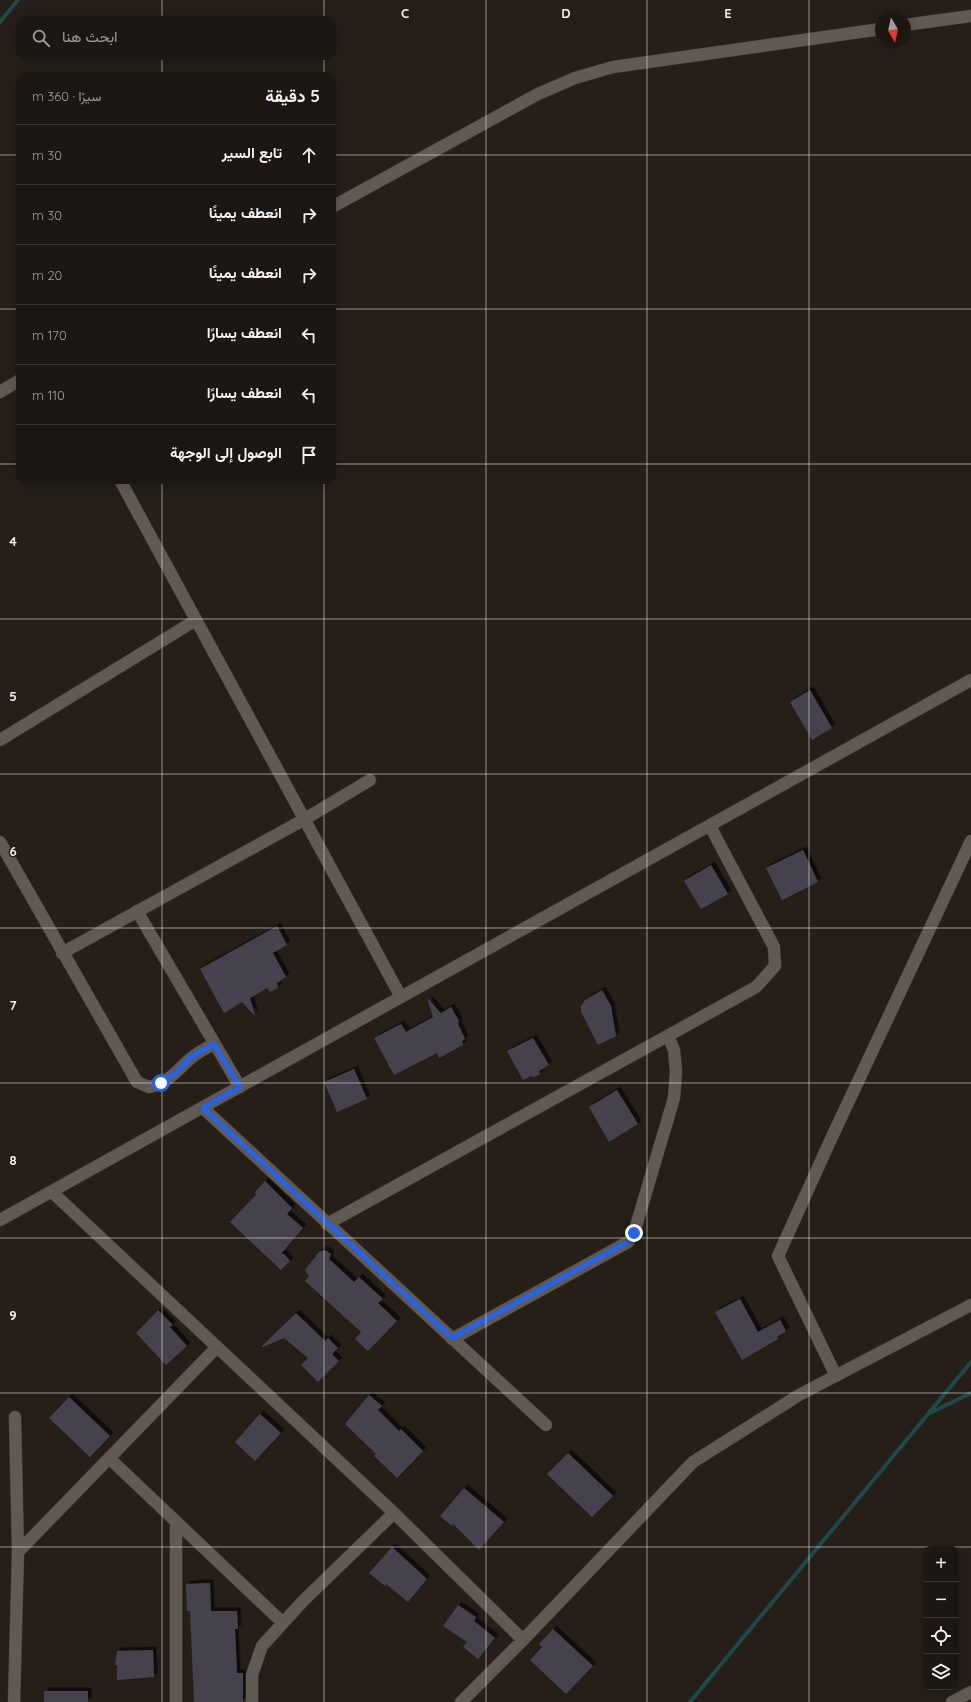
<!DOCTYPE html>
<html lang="ar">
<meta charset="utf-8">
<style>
:root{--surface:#1c1712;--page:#292420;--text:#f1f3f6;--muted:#a09f9f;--line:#3a3632}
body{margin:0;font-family:Quicksand,Vazirmatn,sans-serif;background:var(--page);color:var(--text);direction:rtl}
.controls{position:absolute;right:12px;bottom:12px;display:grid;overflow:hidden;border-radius:8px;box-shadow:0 2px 10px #0003}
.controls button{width:36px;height:36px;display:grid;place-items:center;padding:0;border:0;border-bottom:1px solid var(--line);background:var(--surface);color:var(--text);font:20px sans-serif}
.compass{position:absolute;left:875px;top:12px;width:36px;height:36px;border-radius:50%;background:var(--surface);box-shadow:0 2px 10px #0003;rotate:171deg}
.stop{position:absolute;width:12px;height:12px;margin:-9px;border:3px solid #2563eb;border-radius:50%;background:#fff}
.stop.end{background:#2563eb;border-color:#fff;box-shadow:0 1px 4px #0008}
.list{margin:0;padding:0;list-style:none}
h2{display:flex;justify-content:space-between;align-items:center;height:52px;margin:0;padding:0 16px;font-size:17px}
h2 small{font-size:13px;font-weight:400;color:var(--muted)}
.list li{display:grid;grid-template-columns:26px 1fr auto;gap:12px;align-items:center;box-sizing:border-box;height:60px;padding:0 16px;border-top:1px solid var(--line)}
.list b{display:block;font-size:15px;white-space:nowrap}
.list em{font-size:13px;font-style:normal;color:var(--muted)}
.icon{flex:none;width:22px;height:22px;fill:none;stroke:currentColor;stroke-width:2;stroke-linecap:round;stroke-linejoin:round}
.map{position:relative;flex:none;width:971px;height:1702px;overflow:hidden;direction:ltr}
.search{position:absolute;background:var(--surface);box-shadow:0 2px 10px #0003;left:16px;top:16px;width:320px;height:44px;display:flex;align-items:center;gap:10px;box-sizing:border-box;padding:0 14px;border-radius:12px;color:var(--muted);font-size:15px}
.panel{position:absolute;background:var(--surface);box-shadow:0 2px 10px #0003;left:16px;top:72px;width:320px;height:412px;border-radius:12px;direction:rtl}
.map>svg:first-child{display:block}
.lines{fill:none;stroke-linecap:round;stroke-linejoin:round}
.stream{stroke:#1e494b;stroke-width:4}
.building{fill:#44434d;filter:url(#shadow)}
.minor-casing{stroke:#413c37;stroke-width:13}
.minor{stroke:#615a52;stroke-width:12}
.route{stroke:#2563eb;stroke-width:5}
.grid{fill:none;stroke:#f5f1ec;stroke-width:1;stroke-opacity:0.55}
.grid-label{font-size:13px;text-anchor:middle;font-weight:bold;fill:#f5f1ec;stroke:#251f18;stroke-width:3;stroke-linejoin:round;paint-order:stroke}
</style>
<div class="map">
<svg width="971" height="1702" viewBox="0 0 971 1702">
<defs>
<filter id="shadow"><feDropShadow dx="3.5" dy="-3.5" stdDeviation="0" flood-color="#0009"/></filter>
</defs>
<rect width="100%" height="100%" fill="#251f18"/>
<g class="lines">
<!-- stream -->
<path class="stream" d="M0 22 18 0
M930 1413 971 1393
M690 1702 971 1362"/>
</g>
<!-- building -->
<path class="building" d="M810 690 832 728 812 740 790 702Z
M803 850 818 882 782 900 766 868Z
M711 865 728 894 701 909 684 881Z
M277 926 287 945 273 953 286 977 277 983 278 988 270 992 267 988 250 998 255 1016 242 1002 224 1013 200 969Z
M602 990 611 1006 616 1036 598 1045 581 1012V1006L585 1000Z
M427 998 441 1013 451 1007 459 1021 458 1024 465 1039 462 1041 463 1045 439 1058 437 1053 394 1075 374 1038 401 1024 406 1032 433 1017Z
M533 1038 549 1065 539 1071 540 1074 534 1077 531 1076 523 1080 507 1051Z
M354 1069 367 1099 337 1112 324 1082Z
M617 1090 638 1124 609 1142 589 1107Z
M265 1181 292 1208 287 1214 303 1228 281 1254H284L290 1261 281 1270 230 1222 256 1195 255 1192Z
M325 1250 331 1254 329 1259 354 1282 359 1277 383 1299 378 1303 397 1321 368 1351 355 1339 361 1332 305 1281 309 1276 305 1270 319 1252Z
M740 1299 758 1332 780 1320 786 1331 777 1337 778 1339 742 1360 715 1312Z
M158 1310 173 1325 170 1327 187 1346 166 1365 136 1333Z
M296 1313 325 1341 328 1338 338 1348 332 1354 339 1361 318 1382 301 1365 308 1358 284 1338 263 1347 262 1346Z
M369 1395 382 1406 378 1410 399 1431 401 1429 423 1451 397 1478 374 1456 376 1454 345 1424Z
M69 1397 110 1436 90 1457 49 1418Z
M260 1414 281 1433 255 1461 235 1442Z
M568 1453 613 1496 592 1517 547 1474Z
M464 1488 504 1522 479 1550 453 1524 452 1526 440 1516Z
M392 1547 427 1579 408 1602 386 1584 385 1586 369 1573Z
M210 1583 211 1611H237L238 1629H235L237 1673H243V1702H194L190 1611H187L186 1584Z
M458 1605 476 1617 474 1621 495 1638 478 1659 463 1647 467 1642 443 1626Z
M553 1629 593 1666 566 1694 530 1660 542 1647 539 1644Z
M153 1650 154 1677 117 1680V1665H115L117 1651Z
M44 1691H88V1702H44Z"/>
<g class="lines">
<!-- minor casing -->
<g class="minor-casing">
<path id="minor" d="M905 25 971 16
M332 207 538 94 575 78 613 67 881 29
M0 392 20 380
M120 480 401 997
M0 740 196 620
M0 842 137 1082 149 1087C169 1083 176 1071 190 1059 197 1053 206 1048 214 1044
M137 911 240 1087
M62 953 305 819 370 780
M203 1108 546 1425
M52 1192 394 1513 523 1640
M0 1220 971 680
M327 1224 756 987 775 966 774 947 710 826
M452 1339 628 1242 634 1233 674 1098 676 1071 674 1050 668 1036
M836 1376 778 1256 831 1139 971 841
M109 1458 283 1623
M176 1522V1702
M18 1552 217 1347
M14 1702 18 1552 15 1417
M252 1702V1675L262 1646 303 1601 394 1513
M461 1702 523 1640 693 1462 799 1395 971 1305
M952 1702 971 1692"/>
</g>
<!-- minor -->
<use href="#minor" class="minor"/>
</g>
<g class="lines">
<!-- route -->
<path class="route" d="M161 1083 176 1073 191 1057 214 1044 240 1087 203 1108 452 1338 628 1242 634 1233"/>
</g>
<!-- grid -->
<path class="grid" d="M162 0V20M324 0V20M486 0V1702M647 0V1702M809 0V1702M162 56V76M324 56V76M0 155H20M332 155H971M0 309H20M332 309H971M0 464H20M332 464H971M162 480V1702M324 480V1702M0 619H971M0 774H971M0 928H971M0 1083H971M0 1238H971M0 1393H971M0 1547H971"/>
<g class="grid-label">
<text x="405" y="18">C</text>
<text x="566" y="18">D</text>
<text x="728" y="18">E</text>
<text x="13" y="546">4</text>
<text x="13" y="701">5</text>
<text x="13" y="856">6</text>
<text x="13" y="1010">7</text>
<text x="13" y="1165">8</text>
<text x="13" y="1320">9</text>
</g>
</svg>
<div class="controls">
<button>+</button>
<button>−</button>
<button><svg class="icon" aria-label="locate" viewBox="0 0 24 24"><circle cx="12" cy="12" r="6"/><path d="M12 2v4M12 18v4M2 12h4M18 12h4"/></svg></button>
<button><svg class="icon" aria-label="layers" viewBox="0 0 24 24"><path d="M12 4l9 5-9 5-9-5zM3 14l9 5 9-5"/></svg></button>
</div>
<svg class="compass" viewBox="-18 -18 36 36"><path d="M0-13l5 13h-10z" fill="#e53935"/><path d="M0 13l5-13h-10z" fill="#a09f9f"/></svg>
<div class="stop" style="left:161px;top:1083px"></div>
<div class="stop end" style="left:634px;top:1233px"></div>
<div class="search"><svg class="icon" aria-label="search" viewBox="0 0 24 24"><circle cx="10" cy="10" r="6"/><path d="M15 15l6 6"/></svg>ابحث هنا</div>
<section class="panel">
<h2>5 دقيقة<small>سيرًا · 360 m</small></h2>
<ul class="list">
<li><svg class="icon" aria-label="ahead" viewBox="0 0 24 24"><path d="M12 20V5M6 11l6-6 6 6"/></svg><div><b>تابع السير</b></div><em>30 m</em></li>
<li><svg class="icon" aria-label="right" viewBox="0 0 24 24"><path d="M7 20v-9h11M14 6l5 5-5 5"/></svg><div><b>انعطف يمينًا</b></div><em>30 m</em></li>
<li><svg class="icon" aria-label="right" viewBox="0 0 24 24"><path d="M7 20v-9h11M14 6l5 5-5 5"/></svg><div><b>انعطف يمينًا</b></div><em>20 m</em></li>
<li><svg class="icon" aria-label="left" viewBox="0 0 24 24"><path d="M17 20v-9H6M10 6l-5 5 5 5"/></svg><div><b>انعطف يسارًا</b></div><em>170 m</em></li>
<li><svg class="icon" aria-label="left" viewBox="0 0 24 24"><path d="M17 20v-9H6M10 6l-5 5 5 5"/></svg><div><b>انعطف يسارًا</b></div><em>110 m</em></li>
<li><svg class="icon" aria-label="arrive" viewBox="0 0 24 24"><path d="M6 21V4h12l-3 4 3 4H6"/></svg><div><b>الوصول إلى الوجهة</b></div></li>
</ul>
</section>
</div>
